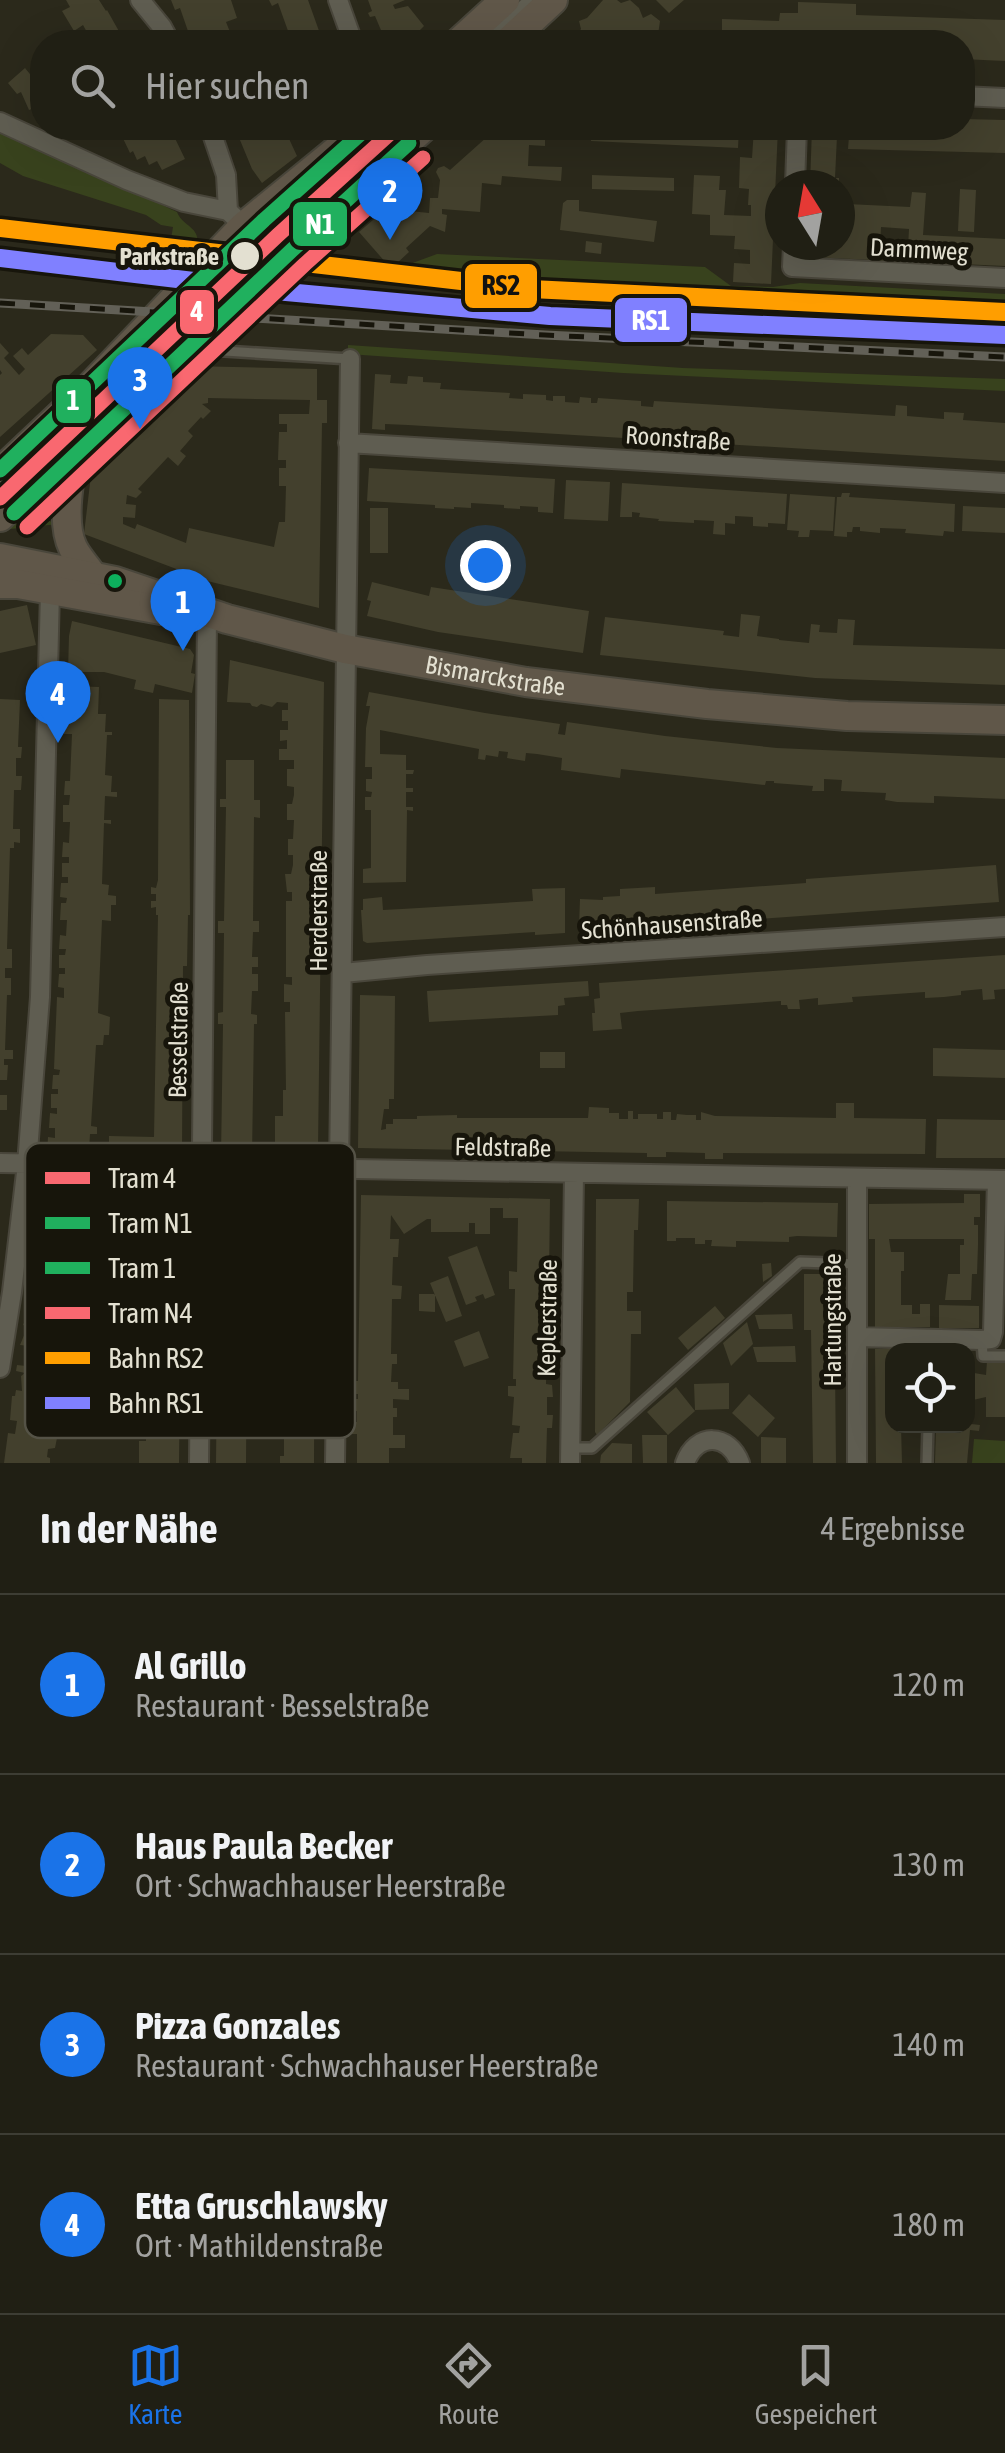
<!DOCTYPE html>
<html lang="de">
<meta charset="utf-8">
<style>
:root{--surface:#201f14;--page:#2d2c22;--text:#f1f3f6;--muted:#a2a2a0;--line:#3d3d34;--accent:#1a73e8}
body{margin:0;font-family:"Asap Condensed",sans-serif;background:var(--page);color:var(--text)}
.controls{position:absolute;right:30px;bottom:30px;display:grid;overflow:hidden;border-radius:20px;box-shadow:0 10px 40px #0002}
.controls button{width:90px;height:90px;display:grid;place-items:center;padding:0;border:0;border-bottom:2px solid var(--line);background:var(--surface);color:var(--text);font:50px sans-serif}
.compass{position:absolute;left:765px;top:170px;width:90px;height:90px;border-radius:50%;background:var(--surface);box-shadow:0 10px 40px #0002;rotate:349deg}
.you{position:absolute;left:485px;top:565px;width:35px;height:35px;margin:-25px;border:8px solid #fff;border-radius:50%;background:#1a73e8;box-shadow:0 0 0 15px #1a73e833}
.badge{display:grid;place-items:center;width:65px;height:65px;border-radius:50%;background:var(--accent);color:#fff;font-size:32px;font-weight:700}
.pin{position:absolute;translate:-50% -82px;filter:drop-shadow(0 2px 5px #0008)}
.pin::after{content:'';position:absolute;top:52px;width:35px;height:30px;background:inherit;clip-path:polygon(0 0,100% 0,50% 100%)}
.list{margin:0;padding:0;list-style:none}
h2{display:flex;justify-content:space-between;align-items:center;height:130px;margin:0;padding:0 40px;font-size:42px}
h2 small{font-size:32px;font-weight:400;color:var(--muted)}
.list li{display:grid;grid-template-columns:65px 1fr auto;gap:30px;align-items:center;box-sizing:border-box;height:180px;padding:0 40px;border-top:2px solid var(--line)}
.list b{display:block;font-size:38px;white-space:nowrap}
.list p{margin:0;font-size:32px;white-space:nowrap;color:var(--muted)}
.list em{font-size:32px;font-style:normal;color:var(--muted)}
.icon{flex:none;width:55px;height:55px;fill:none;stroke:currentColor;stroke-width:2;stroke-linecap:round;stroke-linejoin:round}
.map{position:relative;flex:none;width:1005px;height:1463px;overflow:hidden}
.search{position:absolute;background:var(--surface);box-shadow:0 10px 40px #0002;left:30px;right:30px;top:30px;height:110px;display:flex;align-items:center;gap:25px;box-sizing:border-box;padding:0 35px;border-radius:40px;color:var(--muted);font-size:38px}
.sheet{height:850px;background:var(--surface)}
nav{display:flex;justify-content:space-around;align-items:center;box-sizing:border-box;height:140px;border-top:2px solid var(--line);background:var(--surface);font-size:28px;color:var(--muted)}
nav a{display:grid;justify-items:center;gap:5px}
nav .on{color:var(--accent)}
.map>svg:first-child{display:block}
.green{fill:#38421d}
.building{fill:#43402d;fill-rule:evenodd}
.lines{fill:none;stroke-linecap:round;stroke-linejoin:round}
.service-casing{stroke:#49463b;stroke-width:14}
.minor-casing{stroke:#49463b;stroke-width:22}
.primary-casing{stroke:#49463b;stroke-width:32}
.service{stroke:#5f5d51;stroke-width:9}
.minor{stroke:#5f5d51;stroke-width:18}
.primary{stroke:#605749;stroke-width:28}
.rail-casing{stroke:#626057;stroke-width:9}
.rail{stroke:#17150b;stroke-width:5;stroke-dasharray:15;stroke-linecap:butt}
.rail-1-casing{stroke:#17150b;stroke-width:25}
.rail-2-casing{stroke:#17150b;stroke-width:25}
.rail-1{stroke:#ff9e00;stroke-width:18}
.rail-2{stroke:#8080ff;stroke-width:18}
.tram-1-casing{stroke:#17150b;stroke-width:22}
.tram-2-casing{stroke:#17150b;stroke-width:22}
.tram-3-casing{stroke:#17150b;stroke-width:22}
.tram-4-casing{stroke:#17150b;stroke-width:22}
.tram-1{stroke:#f96870;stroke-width:15}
.tram-2{stroke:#20b05e;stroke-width:15}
.tram-3{stroke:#20b05e;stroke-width:15}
.tram-4{stroke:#f96870;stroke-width:15}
.stop-dot{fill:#e3e0d1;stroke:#17150b;stroke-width:4}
.bus-dot{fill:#0daf5c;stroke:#17150b;stroke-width:4}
.labels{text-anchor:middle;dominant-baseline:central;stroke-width:10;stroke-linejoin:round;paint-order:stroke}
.street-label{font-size:25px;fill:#e3e0d1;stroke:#17150b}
.stop-label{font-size:25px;font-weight:bold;fill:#e3e0d1;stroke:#17150b;text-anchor:end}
.key{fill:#17150b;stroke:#545246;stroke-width:2.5}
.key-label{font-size:28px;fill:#e3e0d1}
.line-badge{stroke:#17150b;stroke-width:4}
.badge-label{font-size:28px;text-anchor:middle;font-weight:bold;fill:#fff}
.pale-badge-label{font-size:28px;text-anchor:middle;font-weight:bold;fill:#111}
</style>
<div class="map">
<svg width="1005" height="1463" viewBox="0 0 1005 1463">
<rect width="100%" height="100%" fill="#2b291b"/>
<!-- green -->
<path class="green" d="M0 129 177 212C182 226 200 227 197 243L171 239 173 227 161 225 146 215 23 176 0 163Z
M437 254 705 267 731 286 773 287 800 283 1005 294V302L541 281C494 274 446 273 399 268Z
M348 345 683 368 1005 379V391L623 373 348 354Z
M61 477V491L49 490 46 520 59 524 10 529Z
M974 1439 1005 1441V1463H972Z"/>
<!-- building -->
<path class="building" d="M66 0H99L106 11 107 10 125 42H82L81 40 89 36 83 25 74 31 62 11 70 7Z
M171 0H231L237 18 226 22 234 42H199L195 32 189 34 180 8 175 10Z
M269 0H308L323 42H292L278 3 272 6Z
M368 0H405L393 5 395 9 408 6 424 26 418 32 421 36 413 42H386L375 16 370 17 368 13 372 11Z
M603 0H617L621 3 630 0 639 8 643 18 651 14 660 21 657 42H579L577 35 581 29 579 21 587 18Z
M656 0H684L669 13Z
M798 2 856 4V15L1005 20V61L962 59V42H722V19L779 21 780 13H798Z
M25 68 38 84 36 85 42 99V114L38 106 29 110 21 92 17 94 8 83Z
M962 119 1005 120V153L848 149 849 136H837L835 178H839V185H810L812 128H962Z
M118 128H170L185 159 162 170 157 161 149 165 145 156 137 160 133 151 130 153Z
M235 128H272L275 134 285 130 297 156 262 183 252 169Z
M497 128H545V146L529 145 528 166 562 167 561 181 502 176 501 185 482 183 480 212 442 209V214L447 215 445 232 430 226 406 248 409 252 395 265 391 261 387 264 359 232 380 214 391 225 399 218 400 210 429 213 430 198H438L440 180 436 172 438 168 444 166 450 170Z
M592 128H739L738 148 591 141Z
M754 128H778L771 284 733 282 734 263 750 264V250L734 249 735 236 710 235V215L692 214 694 175 720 176 719 190H726L724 215 751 216V205H748L749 189 739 188 740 157 752 158Z
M592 175 674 178V191L592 189Z
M960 189 976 190 974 232 958 231Z
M912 192 926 193 923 235 1005 239V266L809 257V245H840V225H846L847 204 910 207ZM881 227 909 229 908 248 880 246Z
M567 200H579V211L657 221 654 242 560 230 563 203Z
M586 241 602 243 601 254 585 252Z
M51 334 83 335 97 350 0 437V375L2 373 0 370V343L9 353 4 358 19 375 25 369 13 356 22 348 28 355Z
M189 366 317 369V400H327V423H322L319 608 178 574 179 570 84 534 91 475ZM208 398 310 400 309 414H279V424H287V432H279L278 460H286V468H279V486H286L285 522H279L274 547 189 528 186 543 137 524 135 529 123 524V517L135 518 136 505 126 504 127 495 136 498 142 492 138 489 168 457 178 466 186 456 180 451 193 436 188 431 201 417 203 419 211 411 202 404 208 403Z
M375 374 391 375 390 383 407 384 408 376 423 377V382L441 383 440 389 510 393 509 398 523 399V394L546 395V400L553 401V396H565V402L579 403 580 397 591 398V403H597L598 398 641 401V406L653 407 654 401 895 416 896 405 907 406V416L944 419V412L964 413 963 420 1005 423V461L408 425 385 424V430L372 429Z
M369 468 555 479 553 513 538 512V507L520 506V509L504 508V505L471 503V508L454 507V509L435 508V505L367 501Z
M566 480 610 482 608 521 564 519Z
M622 483 787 494 785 524 768 523V527L753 526V517L735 516V524L725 523V535L713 534 714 521 694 520V523L658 521 659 519 639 517 640 513 632 512V517H620Z
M842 493H850L849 497 955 504 954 532 944 531 943 536 905 533 906 529 880 528V533L860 531V527H853L852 532H847V537L834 536 837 497H841Z
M790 494 835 497 833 531 810 530 809 537H798L799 531 787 530Z
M963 506 1005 508V533L962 531Z
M370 508H388V553H370Z
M372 582 429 596 431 587 589 611 583 653 438 632 367 616 371 601 367 600Z
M27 605 36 645 0 653V611Z
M741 614 760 616 757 636 779 639V640L809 643 811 624 820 625 819 632 837 633 838 619 855 620 853 645 1005 649V685L815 678 600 655 605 617 724 631 723 635 739 637Z
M72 621 190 649 194 655 191 673 195 674 192 693 155 684 153 693 134 689 136 680 104 672H68L69 636Z
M230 660 324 682 318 1148H275V1116H283V1090H286L285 1012H290V1002H284V984L292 985V977H286V901H292V892H287L285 874H291L293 865V855H288V839H293L294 820H287V804H292L294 795V787L287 786V769H294V760H279V749H287V740L280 741V730H288V721H282V710H288V703L277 702 272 707 261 704 257 707 252 706 250 703 227 702Z
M71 686 99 687 98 714H106L105 732H112V735H107L105 775 112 776 111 792H117V797L105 796 104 820H111V824L104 823 102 884 109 885 108 895 116 896V905H111V921L102 920 98 1013 110 1017 109 1035H104L103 1045H96L91 1126 97 1127V1134H90L89 1151H92L91 1156 47 1154 48 1137 55 1138V1128H49L50 1113 57 1114V1108H51V1094H58V1089H52L53 1075H59L60 1070 54 1069 57 997 64 998V988L58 987 59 974H65V968H59V955H65L66 949H59L60 935 66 936 67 920H60L61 903H66L67 898 60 897 61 883H68V877H62V863H69V857H62L63 842 69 843 70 822H63V805H69L70 795H64L65 781H70L72 734H64V720H70Z
M369 692 485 713 560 724 558 734 565 735 567 722 665 736 777 748 1005 758V799L934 796V803L897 802 885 800 886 793 841 791 842 780 824 779V791H812L813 786 774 783V781H766L765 785 621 769 620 778 561 770 562 758 537 754 526 753 525 761 507 758 508 752 499 751 498 757 486 755 485 760 478 759 479 749 380 730V754L406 755V770H414L413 774H406V788H413V792H406V807H413V811L407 810 406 882 363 883V869L371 868V810H365V797H371L372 792 366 791V779H372V767H365L366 728 370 706H366Z
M0 699 20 700 18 747H22L21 758H16V776H22L21 790H14L13 829H20V843L14 842V848H10L7 949H12V968H5V978H11V995H7L5 1050H13V1059H4V1065H8L7 1080H0Z
M159 699 189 700 190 915H188L187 966H183L182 1156 109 1155V1136L154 1137 158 915H156V907L151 908V901H156V894H151V887L156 888 158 880Z
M226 760H254V800H260V818L254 817 253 921H259V932H253L252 957H258V967H252V974H258V991H252L251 1014 257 1015V1024H254L252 1157 221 1156 223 1024H218V1013L223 1012 224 933H218V921H224L226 807H220V799H226Z
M996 865 999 902 657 926V924L602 928 579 927 580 899 603 900V897L620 896V889L655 887V894L806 883V879Z
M565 888V933L535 935V932L367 943 363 941 361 910H363V899L382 897 383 910 402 909 533 901 532 889Z
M1005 955V989L994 990 995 999 983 1000 982 989 961 991V995L944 997 925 998V992L852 997 853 1002 818 1005V998L799 1000 800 1009H788L787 1005H781V1001L638 1011 620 1013 622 1029 593 1031 592 1013H595L594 999 600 998 599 983Z
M588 981 589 996 564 998 565 1005 558 1006V1015L429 1022 427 991Z
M360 995 395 996 394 1099H389V1109H384L381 1130 386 1129V1124H393V1119H417V1116L457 1115V1118H588L589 1107 609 1108V1113H619V1119H628V1111H633V1119H638V1114H657V1119H663V1112H671V1120H676L677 1114 687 1115H696V1120H701V1112L715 1116 836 1118V1103H854V1118L926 1119 925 1154 723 1153V1159H705V1153L666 1152V1157H647V1153L358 1148Z
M933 1048 1005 1050V1078L933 1076Z
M540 1052H565V1068H540Z
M0 1095H7V1110H0Z
M937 1119 1005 1120V1158H936Z
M49 1180 182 1181 179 1463H139V1441H146V1423H142V1406H147V1370H143V1353H148L150 1201 133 1200 89 1201V1206L92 1207 91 1227H86L85 1237V1250L88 1251 86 1274H82L76 1315 82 1318 77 1335 73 1334 70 1353 63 1352 60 1372 67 1373 61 1411 65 1412 64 1421 61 1423 62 1431 58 1433 55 1448 48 1449 47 1457 50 1458V1463H4L8 1433 15 1434 17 1421 10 1420 12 1396H15L16 1390 22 1391 21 1376 25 1373 16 1371 17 1365 26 1366 29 1346 20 1345 25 1333 31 1334 32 1328 23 1325 28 1314 34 1315 35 1308 28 1307 31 1294 37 1295 38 1283 33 1282V1276H30L35 1253H42L43 1239H36L38 1222H42V1215H46L47 1202 44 1201V1194H48L46 1185Z
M219 1182 261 1183V1189L287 1190 289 1192H291V1183H309V1192H315V1224H320V1241L315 1242 314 1463H280V1456H284V1411H277V1382H285V1367H278V1349L286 1348V1304H279V1288H285V1271H279V1251H286V1241H281V1214H287V1204L248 1203 246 1463H216Z
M964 1194H980V1217H974V1225H978V1245L977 1274H972L971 1300H945L948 1274H960V1245H964V1239H889L891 1252H904V1271H901V1305H912V1314H920V1304H930V1327H875V1239H869V1204L964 1203Z
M361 1195 550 1199 549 1278H554V1290H548L546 1384 552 1385 553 1397H547V1415H553L552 1428H547L546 1463H522V1458H510L513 1433H519L520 1426 512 1425 514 1397 508 1396V1386H516V1379H513L515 1289H509V1271L517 1272 518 1218H503V1208H490V1234H475V1223H469V1232H431V1219H427L404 1234 391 1215 390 1239H399L398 1257H393L392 1285 402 1286 401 1299H392L391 1354H397V1364H392L391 1382H398V1389H409V1400L393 1399V1408H397V1417H393V1435H405V1448H389V1463H357V1434H351L352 1422H357V1411H352V1399H358V1394H352V1381H358Z
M596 1199H639L638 1230H634L633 1292H627V1311H641V1334H631L630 1402 597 1435 595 1432Z
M667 1201 838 1203 837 1237 797 1236 789 1237V1242L736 1241V1247L711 1246 712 1240H705V1244H695V1238H676V1241H667Z
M477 1246 495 1295 485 1299 483 1294 475 1297 477 1301 466 1305 448 1257Z
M771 1263 772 1276 763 1282 762 1264Z
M804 1274H834L836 1463H813L811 1330H804Z
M448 1276 462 1316 446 1322 430 1283Z
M419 1294H435V1312L419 1311Z
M939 1305 979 1306V1328H939Z
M715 1306 725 1318 688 1350 678 1338Z
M792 1314 793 1329H759L755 1315Z
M747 1322 753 1344 731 1366 723 1343Z
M479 1331 489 1358 464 1367 454 1341Z
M795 1346 796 1362H757L753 1347Z
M892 1348V1426H901L902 1463H876L875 1349Z
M987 1361H1005V1417H986V1397L973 1400 971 1424 980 1425 979 1431 970 1430 967 1463H935L936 1426H968V1372L986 1375Z
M729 1383V1409L695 1410 694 1384Z
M676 1387 695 1411 668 1435 647 1412Z
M749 1394 775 1418 758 1437 732 1413Z
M642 1435H667V1463H643Z
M761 1437 786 1438V1463H761Z
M612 1443 632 1444V1463H600L601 1455Z"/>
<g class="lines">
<!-- service casing -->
<g class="service-casing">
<path id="service" d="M482 42 528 0
M185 346 209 350 350 359
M0 493 258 249 390 128
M982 1340 983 1356H1005
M571 1448H592L800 1262 857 1264
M927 1463 928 1426"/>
</g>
<!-- minor casing -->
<g class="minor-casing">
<path id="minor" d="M140 0 162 27 170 42
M338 0 353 42
M962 96 1005 98
M0 122 127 180 184 202 228 211 244 226
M210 128 226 175 228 211
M795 185 797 128
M793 245 792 267 1005 278
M348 443 1005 483
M343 973 427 965 1005 927
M0 1163 1005 1180
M857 1337 982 1340 991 1339 993 1332 997 1180
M0 1368 12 1292 27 1164 40 997 50 591
M199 1463 207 617
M335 1463 350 359
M570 1463 574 1174
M685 1463C696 1432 729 1433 740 1463
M857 1463V1178"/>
</g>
<!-- primary casing -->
<g class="primary-casing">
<g id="primary">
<path d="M459 42 505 0"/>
<path d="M508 42 553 0"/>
<path d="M76 444C70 474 60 521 73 548 78 558 86 566 92 575"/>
<path d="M0 472 88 389 244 226 364 128"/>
<path d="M0 517 177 345 335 208 423 128"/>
<path id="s1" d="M0 558 115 581 227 619 345 649 526 682 707 704 847 716 1005 720"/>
<path d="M0 584H18L161 610"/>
</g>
</g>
<!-- service -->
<use href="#service" class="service"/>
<!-- minor -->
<use href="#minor" class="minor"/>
<!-- primary -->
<use href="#primary" class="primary"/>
<!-- rail casing -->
<g class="rail-casing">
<path id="rail" d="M0 303 545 335 1005 357"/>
</g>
<!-- rail -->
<use href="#rail" class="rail"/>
<!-- rail-1 casing -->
<g class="rail-1-casing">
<path id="rail-1" d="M0 228 531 289 1005 312"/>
</g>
<!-- rail-2 casing -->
<g class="rail-2-casing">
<path id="rail-2" d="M0 258 286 292 550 316 1005 335"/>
</g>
<!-- rail-1 -->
<use href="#rail-1" class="rail-1"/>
<!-- rail-2 -->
<use href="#rail-2" class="rail-2"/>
<!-- tram-1 casing -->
<g class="tram-1-casing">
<path id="tram-1" d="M0 498 278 235 396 128"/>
</g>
<!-- tram-2 casing -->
<g class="tram-2-casing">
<path id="tram-2" d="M14 513 292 250 409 143"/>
</g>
<!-- tram-3 casing -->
<g class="tram-3-casing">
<path id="tram-3" d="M0 470 264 220 367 128"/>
</g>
<!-- tram-4 casing -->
<g class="tram-4-casing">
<path id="tram-4" d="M27 527 305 264 423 158"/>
</g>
<!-- tram-1 -->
<use href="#tram-1" class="tram-1"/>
<!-- tram-2 -->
<use href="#tram-2" class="tram-2"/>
<!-- tram-3 -->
<use href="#tram-3" class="tram-3"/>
<!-- tram-4 -->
<use href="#tram-4" class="tram-4"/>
</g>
<!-- markers -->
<circle class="stop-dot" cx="245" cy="256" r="16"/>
<circle class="bus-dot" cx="115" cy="581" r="9"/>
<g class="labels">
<!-- street labels -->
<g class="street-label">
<text transform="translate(919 249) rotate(3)">Dammweg</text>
<text transform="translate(678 438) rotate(4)">Roonstraße</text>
<text stroke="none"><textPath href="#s1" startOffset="510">Bismarckstraße</textPath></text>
<text transform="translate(318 911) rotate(-90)">Herderstraße</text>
<text transform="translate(672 924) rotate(-4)">Schönhausenstraße</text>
<text transform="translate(178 1040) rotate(-89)">Besselstraße</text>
<text transform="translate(503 1147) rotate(1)">Feldstraße</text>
<text transform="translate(547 1318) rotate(-89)">Keplerstraße</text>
<text transform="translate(832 1320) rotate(-90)">Hartungstraße</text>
</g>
<!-- stop labels -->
<g class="stop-label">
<text x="219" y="256">Parkstraße</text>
</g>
</g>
<!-- legend -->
<rect x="25" y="1143" width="330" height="295" rx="15" class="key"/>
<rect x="45" y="1172" width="45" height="12" fill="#f96870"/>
<rect x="45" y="1217" width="45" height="12" fill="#20b05e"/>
<rect x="45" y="1262" width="45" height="12" fill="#20b05e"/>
<rect x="45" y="1307" width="45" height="12" fill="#f96870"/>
<rect x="45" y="1352" width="45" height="12" fill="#ff9e00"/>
<rect x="45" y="1397" width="45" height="12" fill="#8080ff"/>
<g class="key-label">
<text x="108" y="1188">Tram 4</text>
<text x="108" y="1233">Tram N1</text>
<text x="108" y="1278">Tram 1</text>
<text x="108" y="1323">Tram N4</text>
<text x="108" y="1368">Bahn RS2</text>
<text x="108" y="1413">Bahn RS1</text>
</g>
<g class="line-badge">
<rect x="291" y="200" width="58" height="48" rx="10" fill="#20b05e"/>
<rect x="463" y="262" width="76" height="48" rx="10" fill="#ff9e00"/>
<rect x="178" y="288" width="38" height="48" rx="10" fill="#f96870"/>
<rect x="613" y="296" width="76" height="48" rx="10" fill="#8080ff"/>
<rect x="54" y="377" width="39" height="48" rx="10" fill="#20b05e"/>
</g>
<g class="badge-label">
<text x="320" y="234">N1</text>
<text x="197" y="321">4</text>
<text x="651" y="330">RS1</text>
<text x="73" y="410">1</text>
</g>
<g class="pale-badge-label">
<text x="501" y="295">RS2</text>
</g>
</svg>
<div class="controls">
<button><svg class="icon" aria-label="locate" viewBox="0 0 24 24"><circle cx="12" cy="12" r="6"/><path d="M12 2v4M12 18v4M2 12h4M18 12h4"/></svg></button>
</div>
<svg class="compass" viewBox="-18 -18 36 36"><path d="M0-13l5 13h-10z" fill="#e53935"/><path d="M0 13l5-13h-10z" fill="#a2a2a0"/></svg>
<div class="you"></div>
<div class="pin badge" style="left:183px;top:651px">1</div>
<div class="pin badge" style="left:390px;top:240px">2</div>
<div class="pin badge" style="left:140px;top:429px">3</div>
<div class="pin badge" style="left:58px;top:743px">4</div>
<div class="search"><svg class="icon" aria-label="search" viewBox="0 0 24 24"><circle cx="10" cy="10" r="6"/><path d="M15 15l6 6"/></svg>Hier suchen</div>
</div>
<section class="sheet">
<h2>In der Nähe<small>4 Ergebnisse</small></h2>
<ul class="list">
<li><span class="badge">1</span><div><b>Al Grillo</b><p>Restaurant · Besselstraße</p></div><em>120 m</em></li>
<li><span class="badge">2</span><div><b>Haus Paula Becker</b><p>Ort · Schwachhauser Heerstraße</p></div><em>130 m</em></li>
<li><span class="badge">3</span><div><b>Pizza Gonzales</b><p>Restaurant · Schwachhauser Heerstraße</p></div><em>140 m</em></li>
<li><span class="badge">4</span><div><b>Etta Gruschlawsky</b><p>Ort · Mathildenstraße</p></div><em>180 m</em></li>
</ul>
</section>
<nav>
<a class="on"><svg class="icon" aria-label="map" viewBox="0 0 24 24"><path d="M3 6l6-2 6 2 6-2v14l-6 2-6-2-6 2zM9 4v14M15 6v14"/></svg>Karte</a>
<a><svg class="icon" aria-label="directions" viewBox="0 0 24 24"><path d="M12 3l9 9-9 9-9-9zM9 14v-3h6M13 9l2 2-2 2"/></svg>Route</a>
<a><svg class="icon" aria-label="saved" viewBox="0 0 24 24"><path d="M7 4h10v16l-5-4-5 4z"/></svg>Gespeichert</a>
</nav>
